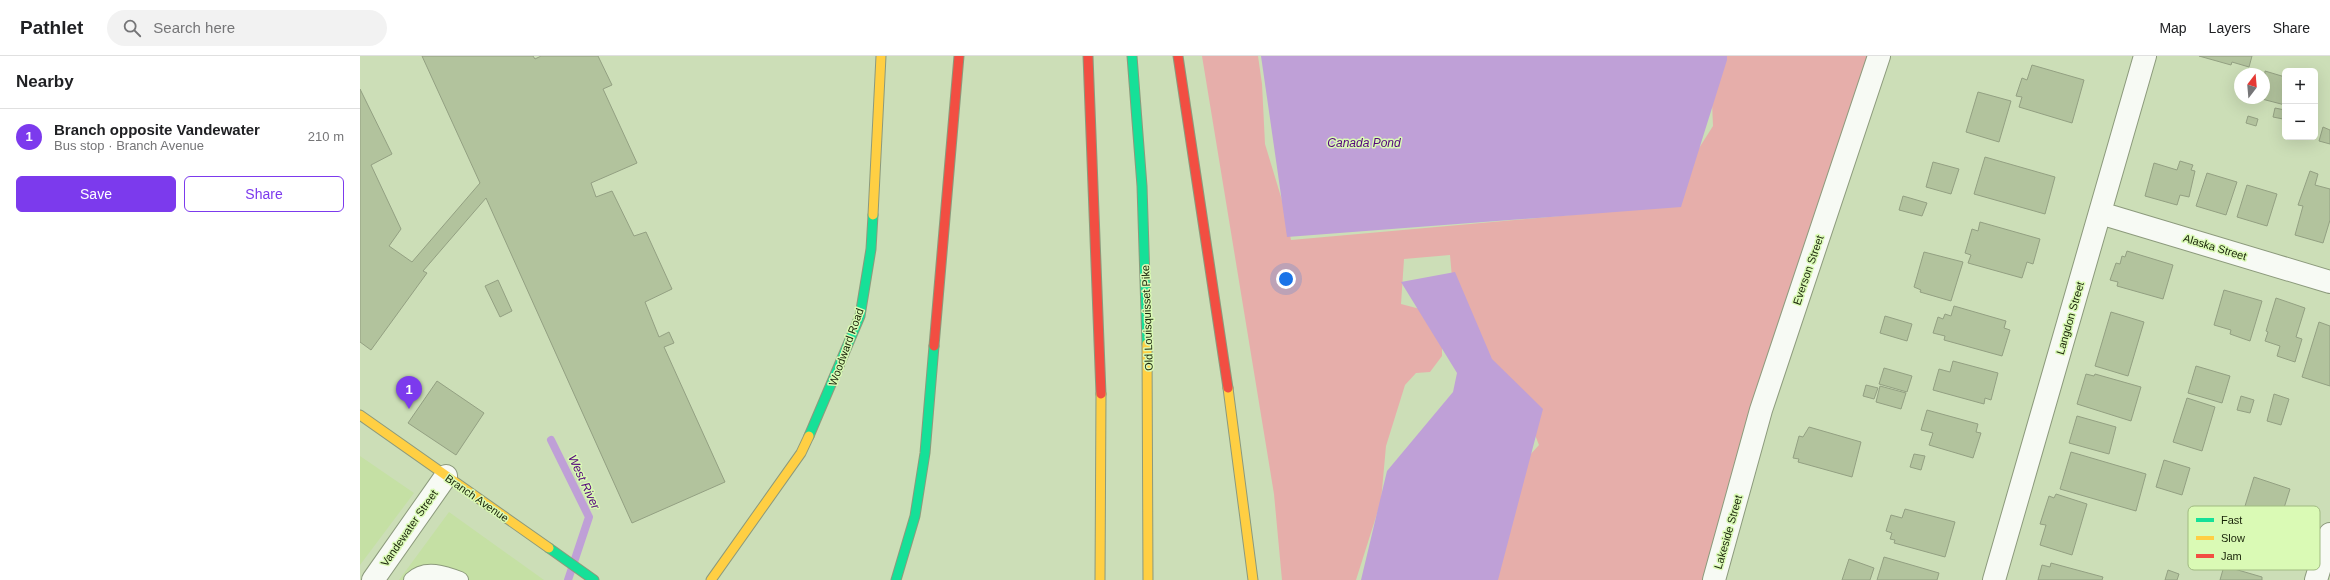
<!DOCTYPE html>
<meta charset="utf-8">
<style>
:root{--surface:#fff;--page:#f2f2f2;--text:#202124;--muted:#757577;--line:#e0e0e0;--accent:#7c3aed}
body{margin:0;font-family:Helvetica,sans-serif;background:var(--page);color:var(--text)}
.controls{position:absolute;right:12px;top:12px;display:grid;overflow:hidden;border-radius:6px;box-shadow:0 4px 16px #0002}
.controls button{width:36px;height:36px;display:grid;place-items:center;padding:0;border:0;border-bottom:1px solid var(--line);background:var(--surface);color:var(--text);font:20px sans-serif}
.compass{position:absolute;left:1874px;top:12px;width:36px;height:36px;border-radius:50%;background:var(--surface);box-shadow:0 4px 16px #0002;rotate:16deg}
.you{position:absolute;left:926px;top:223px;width:14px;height:14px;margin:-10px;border:3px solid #fff;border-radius:50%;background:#1a73e8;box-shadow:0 0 0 6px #1a73e833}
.badge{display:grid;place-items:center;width:26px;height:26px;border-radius:50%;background:var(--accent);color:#fff;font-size:13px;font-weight:700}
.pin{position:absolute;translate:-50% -33px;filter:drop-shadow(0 1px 2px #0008)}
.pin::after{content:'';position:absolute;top:21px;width:14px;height:12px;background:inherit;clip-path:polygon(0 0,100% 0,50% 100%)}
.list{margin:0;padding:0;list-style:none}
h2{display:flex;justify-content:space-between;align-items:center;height:52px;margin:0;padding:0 16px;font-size:17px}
h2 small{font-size:13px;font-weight:400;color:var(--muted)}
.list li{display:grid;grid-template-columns:26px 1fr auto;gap:12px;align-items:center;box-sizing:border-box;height:56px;padding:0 16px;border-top:1px solid var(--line)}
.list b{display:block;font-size:15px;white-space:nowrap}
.list p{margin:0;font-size:13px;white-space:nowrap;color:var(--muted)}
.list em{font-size:13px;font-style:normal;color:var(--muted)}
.actions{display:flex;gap:8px;padding:12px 16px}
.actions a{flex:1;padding:9px 0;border:1px solid var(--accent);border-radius:6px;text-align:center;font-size:14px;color:var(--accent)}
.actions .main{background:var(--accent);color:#fff}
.icon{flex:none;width:22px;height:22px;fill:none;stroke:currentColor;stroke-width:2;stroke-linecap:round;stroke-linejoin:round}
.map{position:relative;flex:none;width:1970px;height:524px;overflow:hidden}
header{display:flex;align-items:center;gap:24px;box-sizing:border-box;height:56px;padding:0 20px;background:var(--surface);border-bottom:1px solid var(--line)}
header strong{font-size:19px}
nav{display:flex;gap:22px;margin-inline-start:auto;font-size:14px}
.search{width:280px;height:36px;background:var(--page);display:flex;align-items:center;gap:10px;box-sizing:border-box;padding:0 14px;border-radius:22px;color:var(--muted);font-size:15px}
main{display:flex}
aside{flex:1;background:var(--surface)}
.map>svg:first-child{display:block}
.built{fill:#c5e0a4}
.forest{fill:#e6aeaa}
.water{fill:#bfa0d7}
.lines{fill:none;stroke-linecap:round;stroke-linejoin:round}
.stream{stroke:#bfa0d7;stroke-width:8}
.building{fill:#b2c39d;stroke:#93a082}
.lane-casing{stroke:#8c9a7c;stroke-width:18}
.street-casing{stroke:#8c9a7c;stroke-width:24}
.fast-casing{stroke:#8c9a7c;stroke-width:11}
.slow-casing{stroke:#8c9a7c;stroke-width:11}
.jam-casing{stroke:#8c9a7c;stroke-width:11}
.lane{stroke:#f7faf4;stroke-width:16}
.street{stroke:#f7faf4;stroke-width:22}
.fast{stroke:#16e098;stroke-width:9}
.slow{stroke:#ffcf43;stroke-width:9}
.jam{stroke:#f24e42;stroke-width:9}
.labels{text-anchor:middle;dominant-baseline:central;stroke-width:3;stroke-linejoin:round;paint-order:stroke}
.street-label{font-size:11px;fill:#182308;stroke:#dafab5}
.water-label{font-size:12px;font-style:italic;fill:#53047c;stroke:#dafab5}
.key{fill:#dafab5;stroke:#a0ba81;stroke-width:1}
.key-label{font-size:11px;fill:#182308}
</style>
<header>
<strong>Pathlet</strong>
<div class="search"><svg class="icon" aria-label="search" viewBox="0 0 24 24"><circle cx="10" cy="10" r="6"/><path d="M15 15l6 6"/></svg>Search here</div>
<nav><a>Map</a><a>Layers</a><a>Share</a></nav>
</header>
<main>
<aside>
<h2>Nearby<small></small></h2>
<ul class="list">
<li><span class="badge">1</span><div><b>Branch opposite Vandewater</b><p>Bus stop · Branch Avenue</p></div><em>210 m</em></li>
</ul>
<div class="actions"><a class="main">Save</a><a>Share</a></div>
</aside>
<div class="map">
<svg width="1970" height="524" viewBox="0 0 1970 524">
<rect width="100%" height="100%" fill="#ccdeb7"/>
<!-- built -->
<path class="built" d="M0 400 54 437 0 509Z
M89 456 184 524H39Z"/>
<!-- forest -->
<path class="forest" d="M842 0H898L902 28 905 88 924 151 931 184 1266 154 1310 138 1353 70 1352 46 1338 0H1520L1356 524H1122L1159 411 1179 389 1168 361 1152 348 1093 233 1090 199 1044 203 1041 248 1060 253 1082 275V300L1070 316 1056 317 1045 329 1026 390 1021 445 996 524H922L914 438Z"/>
<!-- water -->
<path class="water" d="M901 0H1367V4L1321 151 927 181Z
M1095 216 1132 303 1183 353 1138 524H1001L1027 415 1093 336 1097 317 1041 226Z"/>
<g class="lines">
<!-- stream -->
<path class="stream" d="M191 384 229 461 208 524"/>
</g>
<!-- building -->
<path class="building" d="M62 0H173L175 3 181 0H238L252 29 243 33 277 107 231 127 236 141 252 135 274 180 286 176 312 233 285 246 299 281 309 276 314 287 304 291 365 426 272 467 126 142 63 215 67 217 11 294 0 286V33L32 98 11 109 41 173 29 190 52 206 120 127Z
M1839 0H1892L1889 11 1872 6 1871 9Z
M1672 9 1724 24 1712 67 1659 51 1662 41 1656 40 1662 22 1667 24Z
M1905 15 1925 21V49L1898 42H1904Z
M1618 36 1651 45 1639 86 1606 76Z
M1915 52 1925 54 1923 63 1913 61Z
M1888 60 1898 63 1896 70 1886 67Z
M1963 71 1970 74V88L1959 85Z
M1625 101 1695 121 1685 158 1614 138Z
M1820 105 1833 109 1831 114 1835 115 1829 141 1820 139 1817 149 1785 140 1794 107 1817 114Z
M1573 106 1599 113 1591 138 1566 131Z
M1950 115 1958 118 1955 129 1970 133V164L1963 187 1935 179 1943 150 1938 149Z
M1847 117 1877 126 1866 159 1836 150Z
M1887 129 1917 138 1907 170 1877 161Z
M1543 140 1567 147 1562 160 1539 154Z
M1620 166 1680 183 1673 208 1667 206 1662 222 1608 207 1611 199 1605 197 1612 173 1618 175Z
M1767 195 1813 209 1803 243 1757 230 1758 226 1750 224 1756 207 1760 208 1762 200 1765 201Z
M1564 196 1603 206 1591 245 1560 236 1561 234 1554 231Z
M138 224 152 255 140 261 125 230Z
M1864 234 1902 245 1890 285 1870 278 1871 274 1854 269Z
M1916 242 1945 252 1936 281 1942 283 1935 306 1917 300 1920 290 1905 285 1908 276 1906 275Z
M1594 250 1646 265 1644 272 1650 274 1642 300 1584 284 1585 280 1573 277 1578 261 1583 263 1585 258 1591 260Z
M1751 256 1784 266 1768 320 1735 310Z
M1525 260 1552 268 1547 285 1520 277Z
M1959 266 1970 270V330L1942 321Z
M1593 305 1638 317 1631 344 1625 342 1624 348 1573 334 1579 313 1590 316Z
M1836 310 1870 320 1862 347 1828 337Z
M1524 312 1552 320 1547 336 1519 328Z
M1726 318 1734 320 1735 318 1781 331 1771 365 1717 348Z
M77 325 124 357 96 399 48 367Z
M1506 329 1518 332 1514 343 1503 340Z
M1520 330 1546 337 1541 353 1516 346Z
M1914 338 1929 343 1921 369 1907 365Z
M1881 340 1894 344 1890 357 1877 354Z
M1827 342 1855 351 1842 395 1813 386Z
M1567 354 1618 368 1616 376 1621 377 1613 402 1569 389 1573 377 1561 374Z
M1717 360 1756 371 1749 398 1709 387Z
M1449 371 1501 386 1492 421 1438 406 1439 403 1433 402 1439 380 1443 381Z
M1711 396 1786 418 1776 455 1700 433Z
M1554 398 1565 400 1561 414 1550 411Z
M1804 404 1830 412 1822 439 1796 431Z
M1894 421 1930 433 1917 474 1881 463Z
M1696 438 1727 448 1712 499 1680 489 1686 469 1680 468 1689 440 1694 442Z
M1545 453 1595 466 1585 501 1534 487 1535 484 1530 483 1532 477 1526 475 1531 459 1542 462Z
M1524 501 1579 517 1577 524H1517Z
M1489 503 1514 512 1510 524H1482Z
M1691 507 1743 521 1742 524H1678L1682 509 1690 511Z
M1864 510 1902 521V524H1860Z
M1808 514 1819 518 1817 524H1805Z"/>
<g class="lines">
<!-- lane casing -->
<g class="lane-casing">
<path id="lane" d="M52 524C65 511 85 518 100 524"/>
</g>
<!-- street casing -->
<g class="street-casing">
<path id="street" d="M1740 157 1970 226
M13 524 86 420
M1354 524 1401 354 1519 0
M1634 524 1785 0
M1956 524 1970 478"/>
</g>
<!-- fast casing -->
<g class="fast-casing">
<path id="fast" d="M772 0 782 130 787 288
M449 380 500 260 511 193 513 159
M189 492 234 524
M536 524 555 460 565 397 574 290"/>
</g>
<!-- slow casing -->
<g class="slow-casing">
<path id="slow" d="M513 159 521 0
M787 288 788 524
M868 332 893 524
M0 359 189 492
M351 524 441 397 449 380
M740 524 741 338"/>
</g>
<!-- jam casing -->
<g class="jam-casing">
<path id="jam" d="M728 0 741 338
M818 0 868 332
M574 290 599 0"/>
</g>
<!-- lane -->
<use href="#lane" class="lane"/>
<!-- street -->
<use href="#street" class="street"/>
<!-- fast -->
<use href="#fast" class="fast"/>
<!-- slow -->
<use href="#slow" class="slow"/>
<!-- jam -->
<use href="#jam" class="jam"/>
</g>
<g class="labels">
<!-- street labels -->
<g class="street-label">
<text transform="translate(1855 191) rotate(17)">Alaska Street</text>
<text transform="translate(1448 214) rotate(-71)">Everson Street</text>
<text transform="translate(787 262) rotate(-92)">Old Louisquisset Pike</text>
<text transform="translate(1710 262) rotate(-74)">Langdon Street</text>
<text transform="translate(486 291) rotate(-70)">Woodward Road</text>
<text transform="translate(117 442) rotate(35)">Branch Avenue</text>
<text transform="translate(49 472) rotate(-55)">Vandewater Street</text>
<text transform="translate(1368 476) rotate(-74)">Lakeside Street</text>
</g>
<!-- water labels -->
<g class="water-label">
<text x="1004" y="87">Canada Pond</text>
<text transform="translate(224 426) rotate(65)">West River</text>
</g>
</g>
<!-- legend -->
<rect x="1828" y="450" width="132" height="64" rx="6" class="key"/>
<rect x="1836" y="462" width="18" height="4" fill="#16e098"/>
<rect x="1836" y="480" width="18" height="4" fill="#ffcf43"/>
<rect x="1836" y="498" width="18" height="4" fill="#f24e42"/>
<g class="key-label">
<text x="1861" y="468">Fast</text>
<text x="1861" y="486">Slow</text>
<text x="1861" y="504">Jam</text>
</g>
</svg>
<div class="controls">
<button>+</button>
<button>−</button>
</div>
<svg class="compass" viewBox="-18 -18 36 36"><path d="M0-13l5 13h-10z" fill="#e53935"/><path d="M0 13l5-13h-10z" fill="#757577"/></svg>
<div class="you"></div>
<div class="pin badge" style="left:49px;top:353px">1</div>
</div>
</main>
